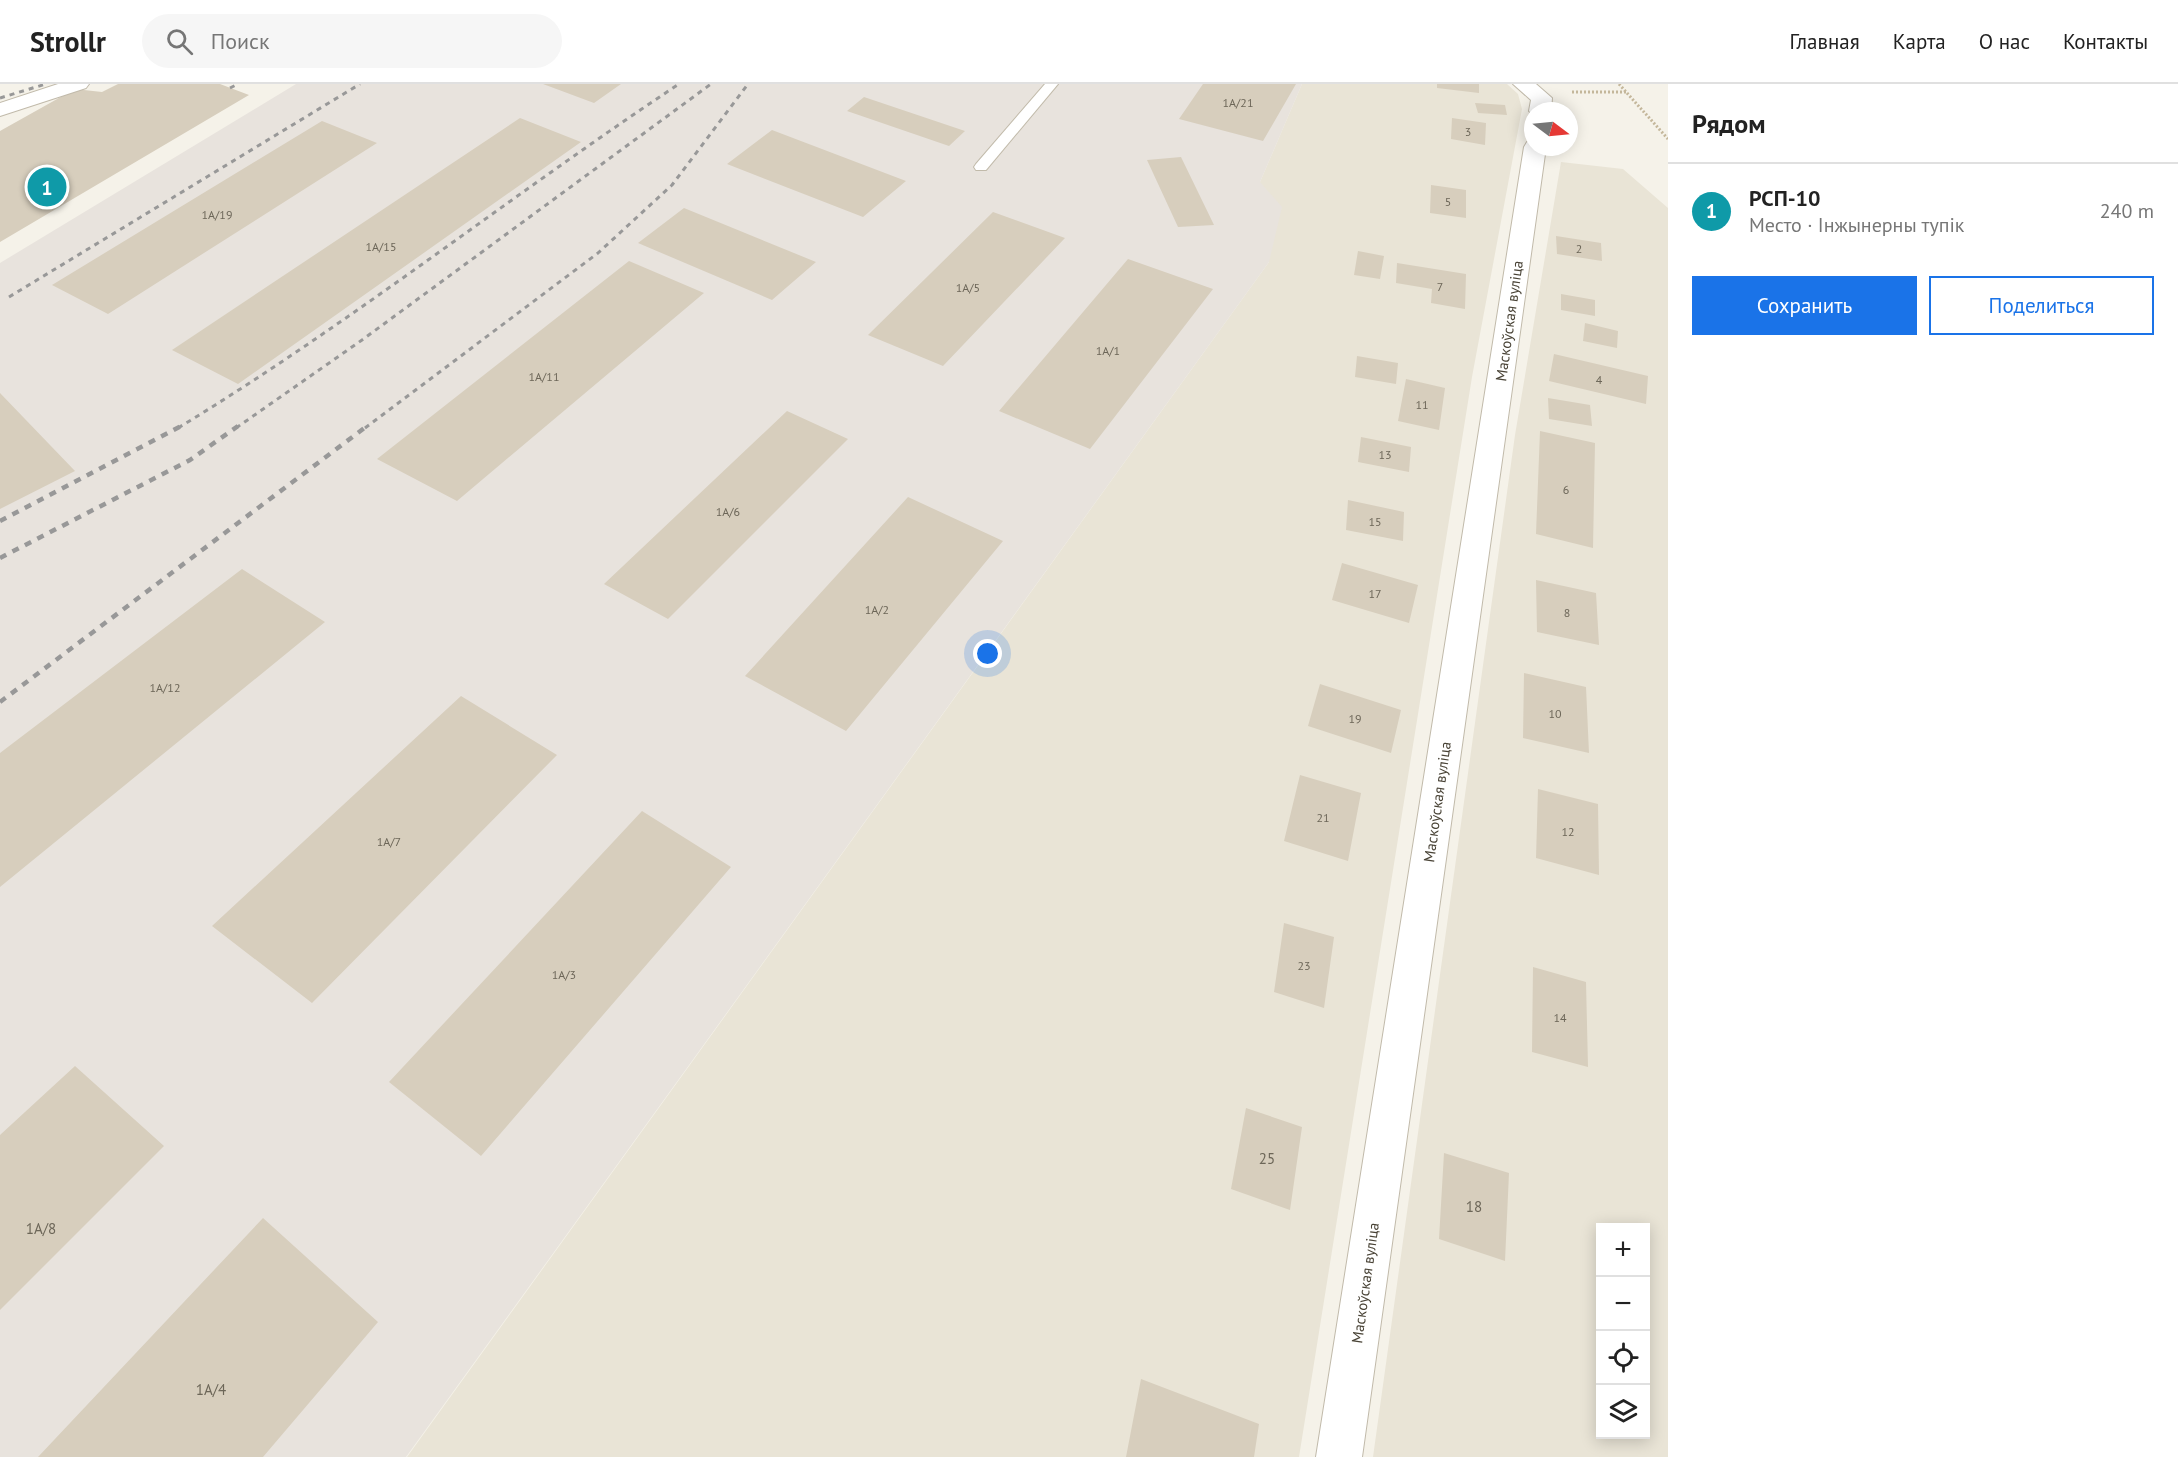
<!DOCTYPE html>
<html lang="ru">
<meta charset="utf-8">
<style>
:root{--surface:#fff;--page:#f6f6f6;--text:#222;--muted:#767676;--line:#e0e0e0;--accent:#1a73e8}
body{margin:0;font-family:"PT Sans",sans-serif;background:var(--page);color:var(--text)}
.controls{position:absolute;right:18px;bottom:18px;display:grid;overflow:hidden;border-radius:0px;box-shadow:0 3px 15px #0003}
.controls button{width:54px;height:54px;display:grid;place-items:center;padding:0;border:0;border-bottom:2px solid var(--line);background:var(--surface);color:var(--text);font:30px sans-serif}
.compass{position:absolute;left:1524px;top:18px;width:54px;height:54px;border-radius:50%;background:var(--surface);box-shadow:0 3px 15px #0003;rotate:106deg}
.you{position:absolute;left:988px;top:570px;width:21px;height:21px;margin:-15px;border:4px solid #fff;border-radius:50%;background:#1a73e8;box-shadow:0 0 0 9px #1a73e833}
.badge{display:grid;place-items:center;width:39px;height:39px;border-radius:50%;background:var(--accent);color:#fff;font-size:20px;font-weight:700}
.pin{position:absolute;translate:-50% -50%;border:3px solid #fff;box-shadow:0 2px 6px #0006}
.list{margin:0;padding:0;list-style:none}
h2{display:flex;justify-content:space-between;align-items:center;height:78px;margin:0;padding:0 24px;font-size:26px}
h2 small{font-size:20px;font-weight:400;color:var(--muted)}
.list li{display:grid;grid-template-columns:39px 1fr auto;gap:18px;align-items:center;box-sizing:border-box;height:96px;padding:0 24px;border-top:2px solid var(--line)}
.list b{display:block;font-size:22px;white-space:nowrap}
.list p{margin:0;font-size:20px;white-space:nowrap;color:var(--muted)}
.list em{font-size:20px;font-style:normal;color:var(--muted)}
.actions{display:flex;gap:12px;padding:18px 24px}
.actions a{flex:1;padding:14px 0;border:2px solid var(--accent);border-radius:0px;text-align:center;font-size:21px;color:var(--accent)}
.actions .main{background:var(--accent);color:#fff}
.icon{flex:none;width:33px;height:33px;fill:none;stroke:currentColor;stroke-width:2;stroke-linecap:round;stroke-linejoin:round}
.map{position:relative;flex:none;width:1668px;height:1373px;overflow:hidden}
header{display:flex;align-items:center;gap:36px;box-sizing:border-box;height:84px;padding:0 30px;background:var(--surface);border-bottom:2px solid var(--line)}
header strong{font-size:28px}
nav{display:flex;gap:33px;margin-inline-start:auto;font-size:21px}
.search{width:420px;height:54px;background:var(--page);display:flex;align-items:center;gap:15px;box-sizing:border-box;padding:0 21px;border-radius:33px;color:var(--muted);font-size:22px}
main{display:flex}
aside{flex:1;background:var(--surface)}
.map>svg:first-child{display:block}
.residential{fill:#e9e4d6;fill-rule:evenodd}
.industrial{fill:#e8e3dd}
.building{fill:#d7cebd}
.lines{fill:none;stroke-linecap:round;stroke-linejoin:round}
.service-casing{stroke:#c1baaa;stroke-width:2}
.minor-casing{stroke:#c1baaa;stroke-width:2}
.tertiary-casing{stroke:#c1baaa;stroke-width:2}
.path{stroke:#c4b79b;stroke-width:3;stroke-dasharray:2 2;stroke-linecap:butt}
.service{fill:#fff;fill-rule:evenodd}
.minor{fill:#fff;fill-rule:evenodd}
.tertiary{fill:#fff;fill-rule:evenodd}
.rail-far1{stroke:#989898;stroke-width:3;stroke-dasharray:5 5;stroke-linecap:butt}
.rail{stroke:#989898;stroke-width:4.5;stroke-dasharray:7 7;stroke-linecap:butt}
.labels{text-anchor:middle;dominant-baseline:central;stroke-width:6;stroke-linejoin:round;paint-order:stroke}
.number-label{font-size:12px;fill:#6c6658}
.street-label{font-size:15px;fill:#494336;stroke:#fff}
.near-number-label{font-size:15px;fill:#6c6658}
</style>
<header>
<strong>Strollr</strong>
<div class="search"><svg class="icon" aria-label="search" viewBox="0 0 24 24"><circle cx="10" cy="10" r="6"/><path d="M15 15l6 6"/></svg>Поиск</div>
<nav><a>Главная</a><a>Карта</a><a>О нас</a><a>Контакты</a></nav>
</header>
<main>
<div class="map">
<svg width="1668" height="1373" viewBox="0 0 1668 1373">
<rect width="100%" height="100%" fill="#f5f2e9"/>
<!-- residential -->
<path class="residential" d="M1302 0H1507L1518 10 1522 25 1472 293 1299 1373H407L1269 178 1260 98Z
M1561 78 1623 85 1668 124V1373H1373L1515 351ZM1600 1144H1646V1350H1600Z"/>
<!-- industrial -->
<path class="industrial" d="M296 0H1302L1260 98 1282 123 1269 178 406 1373H0V179Z"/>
<!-- building -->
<path class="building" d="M118 0H220L249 11 0 158V47L75 5 102 8Z
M543 0H621L594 19Z
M1203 0H1296L1263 57 1179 35Z
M1437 0H1479V9L1437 4Z
M864 13 965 47 949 62 847 27Z
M1475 19 1505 21 1507 31 1478 29Z
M520 34 581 58 238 300 172 266Z
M1452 34 1486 39 1485 61 1451 55Z
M322 37 377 59 108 230 52 201Z
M772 46 906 97 863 133 727 80Z
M1181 73 1214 141 1178 143 1147 76Z
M1431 101 1466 106V134L1430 129Z
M684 124 816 178 772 216 638 159Z
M993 128 1065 154 943 282 868 251Z
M1556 152 1601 159 1602 177 1557 170Z
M1358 167 1384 172 1380 195 1354 191Z
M1128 175 1213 205 1090 365 999 327Z
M629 177 704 209 457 417 377 375Z
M1397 179 1466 190 1465 225 1431 219 1432 205 1396 199Z
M1561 210 1595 216V232L1561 226Z
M1585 239 1618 247 1617 264 1583 257Z
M1554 270 1648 292 1646 320 1549 297Z
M1357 272 1398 279 1396 300 1355 293Z
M1406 295 1445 304 1439 346 1398 337Z
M0 309 75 387 0 425Z
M1548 314 1590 321 1592 342 1549 335Z
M787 327 848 355 668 535 604 500Z
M1540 347 1595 359 1593 464 1536 450Z
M1361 353 1411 363 1409 388 1358 378Z
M908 413 1003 457 846 647 745 592Z
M1348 416 1404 428 1403 457 1346 446Z
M1342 479 1418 501 1409 539 1332 516Z
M242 485 325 538 0 803V669Z
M1536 496 1596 509 1599 561 1537 548Z
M1524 589 1586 603 1589 669 1523 654Z
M1320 600 1401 626 1391 669 1308 642Z
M461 612 557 671 312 919 212 842Z
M1300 691 1361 709 1348 777 1284 757Z
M1538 705 1598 720 1599 791 1536 774Z
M642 727 731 783 481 1072 389 998Z
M1284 839 1334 853 1324 924 1274 908Z
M1533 883 1586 898 1588 983 1532 968Z
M75 982 164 1062 0 1226V1051Z
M1246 1024 1302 1043 1290 1126 1231 1105Z
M1444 1069 1509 1089 1505 1177 1439 1155Z
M263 1134 378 1238 263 1373H38Z
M1141 1295 1259 1340 1254 1373H1126Z"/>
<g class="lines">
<!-- service casing -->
<g class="service-casing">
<path id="service" d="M1045 0H1058L986 86H976L974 83 976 80Z"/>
</g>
<!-- minor casing -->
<g class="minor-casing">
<path id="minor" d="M58 0H89L86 4 0 32V19Z"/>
</g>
<!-- tertiary casing -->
<g class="tertiary-casing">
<path id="tertiary" d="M1513 0H1536L1552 14 1551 27H1533V31L1529 27 1531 16Z
M1533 57V63H1546L1362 1373H1316L1524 63 1527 58Z"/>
</g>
<!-- path -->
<path class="path" d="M1619 0 1668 55
M1572 8H1626"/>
<!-- service -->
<use href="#service" class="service"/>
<!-- minor -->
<use href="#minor" class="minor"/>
<!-- tertiary -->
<use href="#tertiary" class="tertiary"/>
<!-- rail-far1 -->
<path class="rail-far1" d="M230 4 238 0
M0 14 46 0
M9 213 360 0
M178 344C351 239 510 112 679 0
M236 344 362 256 711 0
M365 344 598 169 672 101 748 0"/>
<!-- rail -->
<path class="rail" d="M0 437 181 342
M0 474 190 376 238 342
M0 618 367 342"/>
</g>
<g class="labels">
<!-- number labels -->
<g class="number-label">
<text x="1238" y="18">1А/21</text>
<text x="1468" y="47">3</text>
<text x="1448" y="117">5</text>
<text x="217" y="130">1А/19</text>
<text x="381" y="162">1А/15</text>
<text x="1579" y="164">2</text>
<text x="1440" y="202">7</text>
<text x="968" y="203">1А/5</text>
<text x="1108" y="266">1А/1</text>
<text x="544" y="292">1А/11</text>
<text x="1599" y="295">4</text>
<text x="1422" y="320">11</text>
<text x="1385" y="370">13</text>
<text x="1566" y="405">6</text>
<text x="728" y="427">1А/6</text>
<text x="1375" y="437">15</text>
<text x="1375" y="509">17</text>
<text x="877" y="525">1А/2</text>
<text x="1567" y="528">8</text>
<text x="165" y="603">1А/12</text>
<text x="1555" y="629">10</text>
<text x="1355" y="634">19</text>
<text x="1323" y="733">21</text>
<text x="1568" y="747">12</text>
<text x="389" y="757">1А/7</text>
<text x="1304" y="881">23</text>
<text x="564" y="890">1А/3</text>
<text x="1560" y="933">14</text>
</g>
<!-- street labels -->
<g class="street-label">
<text transform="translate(1509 237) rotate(-82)">Маскоўская вуліца</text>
<text transform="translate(1437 718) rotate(-82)">Маскоўская вуліца</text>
<text transform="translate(1365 1199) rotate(-82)">Маскоўская вуліца</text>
</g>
<!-- near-number labels -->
<g class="near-number-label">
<text x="1267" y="1074">25</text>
<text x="1474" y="1122">18</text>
<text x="41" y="1144">1А/8</text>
<text x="211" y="1305">1А/4</text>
</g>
</g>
</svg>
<div class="controls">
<button>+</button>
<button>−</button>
<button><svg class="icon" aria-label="locate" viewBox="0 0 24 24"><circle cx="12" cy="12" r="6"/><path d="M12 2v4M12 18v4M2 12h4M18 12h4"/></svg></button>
<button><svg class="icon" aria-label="layers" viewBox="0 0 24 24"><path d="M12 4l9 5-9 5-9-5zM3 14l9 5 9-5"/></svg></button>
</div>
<svg class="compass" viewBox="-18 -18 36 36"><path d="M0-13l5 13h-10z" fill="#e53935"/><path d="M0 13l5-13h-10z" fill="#767676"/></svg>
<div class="you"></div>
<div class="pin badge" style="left:47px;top:103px;background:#0f9aa8">1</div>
</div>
<aside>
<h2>Рядом<small></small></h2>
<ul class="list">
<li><span class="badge" style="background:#0f9aa8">1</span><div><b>РСП-10</b><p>Место · Інжынерны тупік</p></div><em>240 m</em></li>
</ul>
<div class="actions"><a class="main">Сохранить</a><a>Поделиться</a></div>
</aside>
</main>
